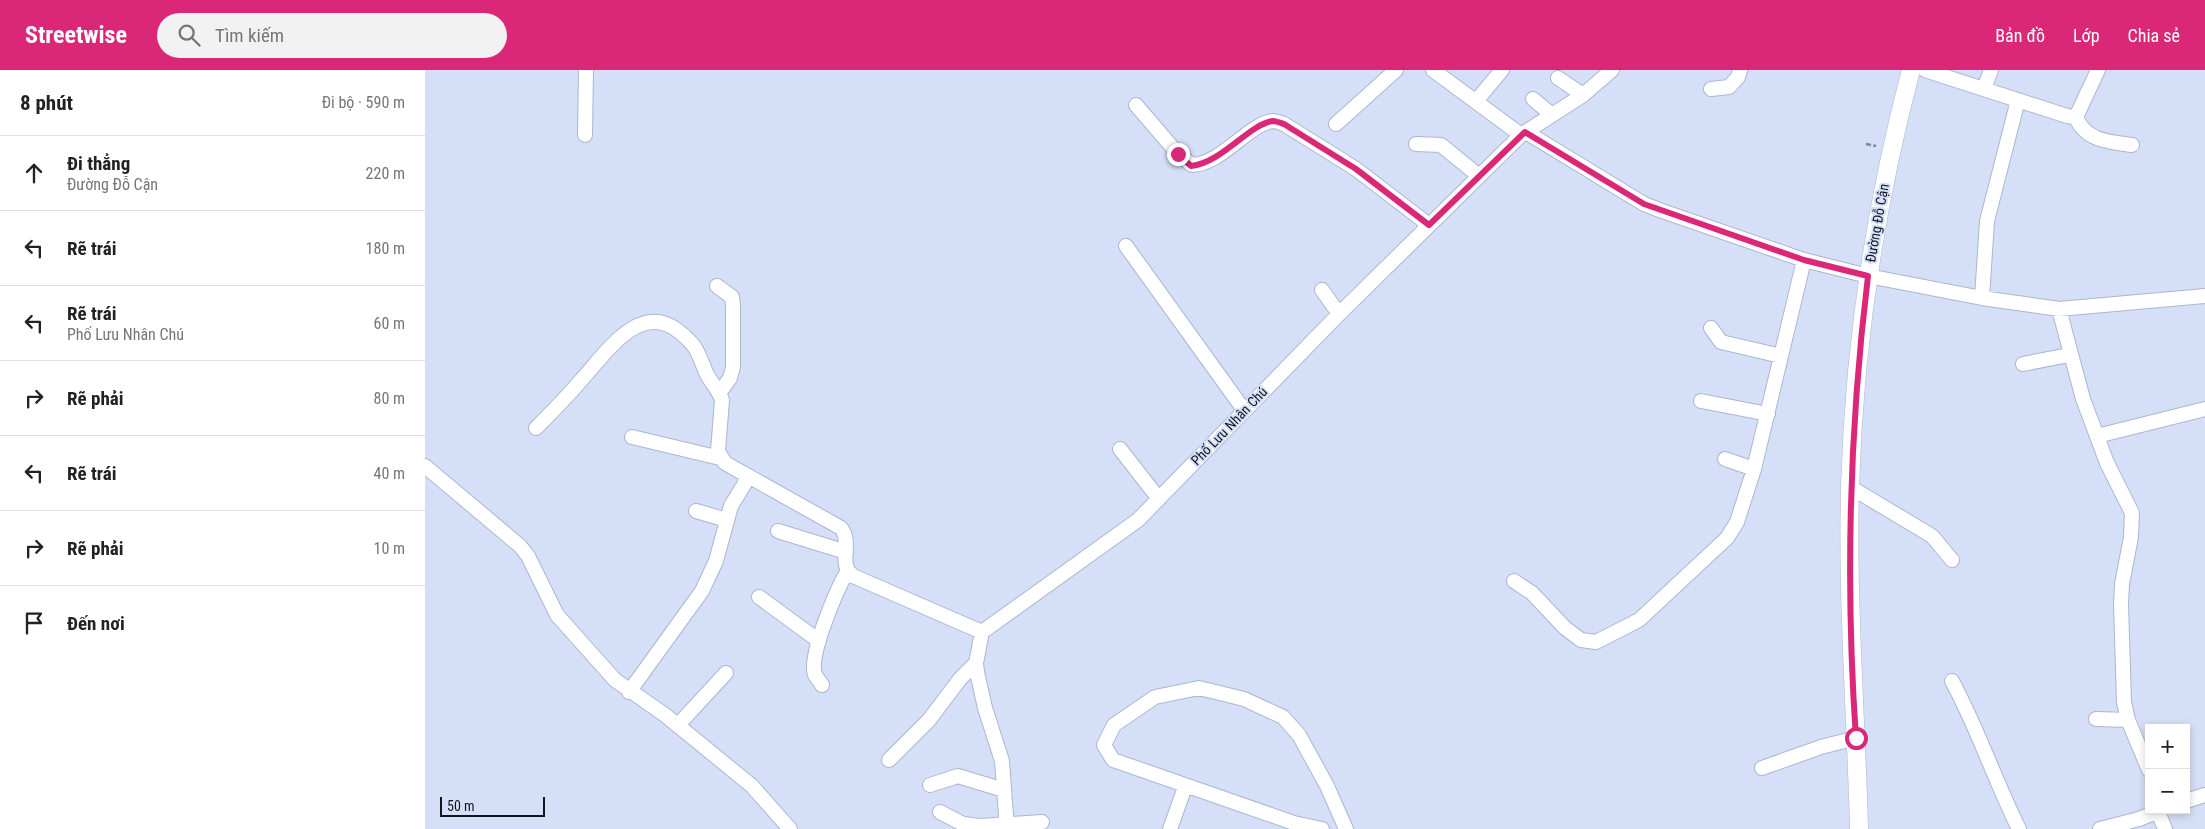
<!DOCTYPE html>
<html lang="vi">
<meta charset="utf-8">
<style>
:root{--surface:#fff;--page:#f2f2f2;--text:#222;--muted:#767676;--line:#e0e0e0;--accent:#db2777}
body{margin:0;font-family:"Roboto Condensed",sans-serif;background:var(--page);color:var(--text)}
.controls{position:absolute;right:15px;bottom:15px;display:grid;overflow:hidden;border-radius:0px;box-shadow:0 2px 8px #0003}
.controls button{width:45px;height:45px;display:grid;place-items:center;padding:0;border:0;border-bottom:1px solid var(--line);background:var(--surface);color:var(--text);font:25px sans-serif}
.scale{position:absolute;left:15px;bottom:12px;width:105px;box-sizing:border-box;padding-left:5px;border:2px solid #11151d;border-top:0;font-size:14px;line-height:18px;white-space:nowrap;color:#11151d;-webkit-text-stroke:4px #d5dff8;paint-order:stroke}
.stop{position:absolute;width:15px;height:15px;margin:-11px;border:4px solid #db2777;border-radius:50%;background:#fff}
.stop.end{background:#db2777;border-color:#fff;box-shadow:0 1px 5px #0008}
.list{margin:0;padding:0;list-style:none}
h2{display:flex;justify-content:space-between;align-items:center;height:65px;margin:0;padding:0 20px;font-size:21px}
h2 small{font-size:16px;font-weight:400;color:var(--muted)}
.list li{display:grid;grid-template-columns:32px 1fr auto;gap:15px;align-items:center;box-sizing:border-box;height:75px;padding:0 20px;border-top:1px solid var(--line)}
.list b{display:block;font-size:19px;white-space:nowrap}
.list p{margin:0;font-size:16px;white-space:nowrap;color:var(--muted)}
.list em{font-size:16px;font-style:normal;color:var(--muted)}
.icon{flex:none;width:28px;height:28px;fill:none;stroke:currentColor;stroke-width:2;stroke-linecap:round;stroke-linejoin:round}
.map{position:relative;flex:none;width:1780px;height:759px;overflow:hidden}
header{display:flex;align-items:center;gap:30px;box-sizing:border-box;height:70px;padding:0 25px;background:var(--accent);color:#fff}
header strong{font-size:24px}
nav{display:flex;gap:28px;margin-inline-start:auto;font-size:18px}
.search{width:350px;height:45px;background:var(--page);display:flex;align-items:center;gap:12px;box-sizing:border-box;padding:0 18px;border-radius:28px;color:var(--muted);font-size:19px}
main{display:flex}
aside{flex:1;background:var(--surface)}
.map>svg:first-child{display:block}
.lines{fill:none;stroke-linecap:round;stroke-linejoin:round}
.minor-casing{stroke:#acb6ce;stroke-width:16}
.major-casing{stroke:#acb6ce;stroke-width:19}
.path{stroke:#808799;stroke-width:2.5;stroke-dasharray:5 2.5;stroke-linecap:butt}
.minor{stroke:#fff;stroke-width:14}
.major{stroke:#fff;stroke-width:18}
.route{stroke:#db2777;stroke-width:6}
.labels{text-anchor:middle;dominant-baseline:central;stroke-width:4;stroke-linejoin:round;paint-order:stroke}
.street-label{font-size:14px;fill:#11151d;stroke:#d5dff8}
</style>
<header>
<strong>Streetwise</strong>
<div class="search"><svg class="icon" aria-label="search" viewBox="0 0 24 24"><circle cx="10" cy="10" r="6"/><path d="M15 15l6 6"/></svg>Tìm kiếm</div>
<nav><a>Bản đồ</a><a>Lớp</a><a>Chia sẻ</a></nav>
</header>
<main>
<aside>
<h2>8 phút<small>Đi bộ · 590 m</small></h2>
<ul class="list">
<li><svg class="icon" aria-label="ahead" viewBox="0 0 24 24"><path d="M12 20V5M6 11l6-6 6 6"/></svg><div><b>Đi thẳng</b><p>Đường Đỗ Cận</p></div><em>220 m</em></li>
<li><svg class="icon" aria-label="left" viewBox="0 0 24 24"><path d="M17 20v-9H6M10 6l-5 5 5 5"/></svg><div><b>Rẽ trái</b></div><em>180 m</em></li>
<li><svg class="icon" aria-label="left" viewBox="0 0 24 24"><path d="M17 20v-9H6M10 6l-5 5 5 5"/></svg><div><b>Rẽ trái</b><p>Phố Lưu Nhân Chú</p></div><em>60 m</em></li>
<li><svg class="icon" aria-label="right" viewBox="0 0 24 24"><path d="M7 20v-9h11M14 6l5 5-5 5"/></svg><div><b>Rẽ phải</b></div><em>80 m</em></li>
<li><svg class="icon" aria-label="left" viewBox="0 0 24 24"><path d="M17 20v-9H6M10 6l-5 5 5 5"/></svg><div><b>Rẽ trái</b></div><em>40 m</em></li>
<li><svg class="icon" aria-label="right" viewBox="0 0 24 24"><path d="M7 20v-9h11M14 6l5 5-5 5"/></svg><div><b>Rẽ phải</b></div><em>10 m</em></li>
<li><svg class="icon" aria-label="arrive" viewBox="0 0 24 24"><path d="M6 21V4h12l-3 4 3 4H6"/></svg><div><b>Đến nơi</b></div></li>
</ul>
</aside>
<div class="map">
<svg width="1780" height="759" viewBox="0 0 1780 759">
<rect width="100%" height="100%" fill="#d5dff8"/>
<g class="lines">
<!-- minor casing -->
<g class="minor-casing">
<path id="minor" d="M1008 0 1096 65
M1500 0 1642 46 1651 47
M1133 8 1158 25
M1286 19 1304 17 1313 7 1315 0
M1559 19 1566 0
M1108 29 1127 45
M1051 31 1077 0
M711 35 753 84 767 95C797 94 823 54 848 51 851 51 856 53 859 54L931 99 1004 155
M1651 47C1660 71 1685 72 1707 75
M1651 47 1673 0
M911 54 971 0
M1101 62 1219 134 1237 141 1379 190 1443 206 1557 228 1634 239 1780 226
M160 65 161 0
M991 74 1016 75 1054 106
M701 176 819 340
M292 216 307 227 308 237V297L305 308 295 322
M897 220 914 244
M1557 228 1562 151 1593 30
M1634 239 1658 329 1682 393 1707 443 1706 467 1697 514 1696 535 1699 632 1703 650 1724 700
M1286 258 1296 272 1356 286
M1598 294 1644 285
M1276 331 1343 344
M111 358C127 342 143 326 158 308 181 283 214 232 252 260 270 274 272 279 280 300 284 311 293 318 297 330L293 381 300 393 416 458C428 473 412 494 428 506L557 562
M1672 366 1780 339
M207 367 295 388
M695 379 734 429
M1300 389 1329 399
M0 396 95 476 103 486 132 545 190 610 240 645 327 716 365 759
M1425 417 1507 466 1527 490
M271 441 302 450
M353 461 421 482
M1089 511 1107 523 1140 558 1156 570 1171 572 1214 550 1302 468 1312 452 1329 399 1379 190
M334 527 394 571
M1527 611C1553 659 1570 711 1594 759
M397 615C395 612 392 608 390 605 383 586 412 519 422 502
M204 622 277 521 291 491 306 436 323 408
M1671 649 1703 650
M253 655 301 603
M464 690 504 650 535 609 551 593
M1337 698 1396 677 1431 668
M505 715 533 706 579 720
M1761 731 1780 725
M515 742 538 754 554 756 617 752
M1733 742 1740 759
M582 759 577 691 560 638 552 602 551 593 557 562 713 450 914 244 1096 65 1158 25 1187 0
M745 759 760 717
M897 759 869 753 688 690 679 675 689 655 730 627 774 618 819 629 858 647 874 665 902 716 921 759
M1675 759 1714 749 1736 740"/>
</g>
<!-- major casing -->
<g class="major-casing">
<path id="major" d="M1434 759C1431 645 1422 531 1425 417 1429 276 1450 136 1486 0"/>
</g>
<!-- path -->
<path class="path" d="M1441 74 1451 76"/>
<!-- minor -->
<use href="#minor" class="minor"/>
<!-- major -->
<use href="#major" class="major"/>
</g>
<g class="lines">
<!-- route -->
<path class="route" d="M753 84 766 96C797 93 824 54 848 51 851 51 856 53 859 54L931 99 1004 155 1100 62 1219 134 1379 190 1443 206C1424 362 1420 511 1431 668"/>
</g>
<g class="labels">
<!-- street labels -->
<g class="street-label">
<text transform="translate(1452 153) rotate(-80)">Đường Đỗ Cận</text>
<text transform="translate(804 356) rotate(-46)">Phố Lưu Nhân Chú</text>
</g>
</g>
</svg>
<div class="controls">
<button>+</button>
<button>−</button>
</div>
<div class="scale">50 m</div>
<div class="stop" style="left:1431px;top:668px"></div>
<div class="stop end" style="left:753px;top:84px"></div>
</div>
</main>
